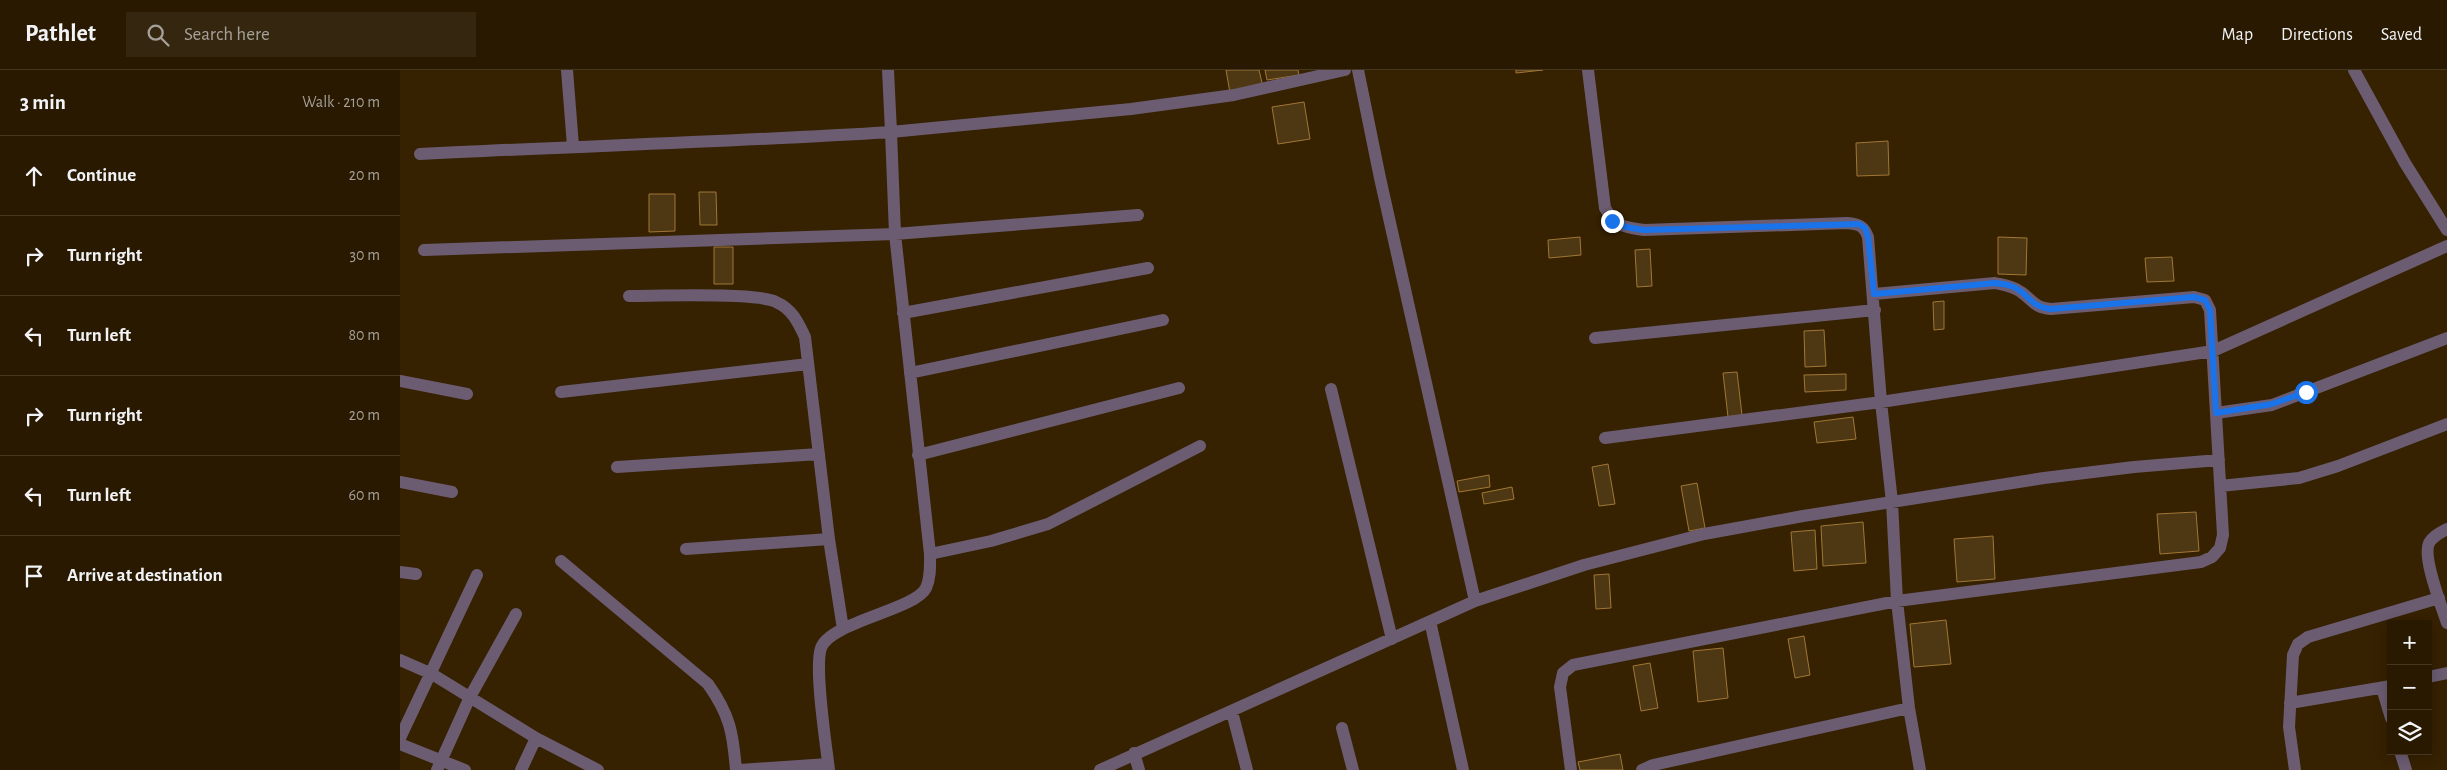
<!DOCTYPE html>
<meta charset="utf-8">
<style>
:root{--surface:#281900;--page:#34260f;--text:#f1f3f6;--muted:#a5a099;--line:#443822}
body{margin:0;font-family:"Alegreya Sans",sans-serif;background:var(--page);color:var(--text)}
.controls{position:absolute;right:15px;bottom:15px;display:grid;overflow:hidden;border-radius:0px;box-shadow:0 2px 12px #0003}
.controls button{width:45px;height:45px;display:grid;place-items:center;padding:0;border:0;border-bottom:1px solid var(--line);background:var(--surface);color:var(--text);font:25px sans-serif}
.stop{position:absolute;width:15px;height:15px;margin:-11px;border:4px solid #1a73e8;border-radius:50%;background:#fff}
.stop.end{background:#1a73e8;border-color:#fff;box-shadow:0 1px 5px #0008}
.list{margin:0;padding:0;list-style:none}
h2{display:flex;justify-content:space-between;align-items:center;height:65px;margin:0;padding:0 20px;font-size:21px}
h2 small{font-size:16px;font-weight:400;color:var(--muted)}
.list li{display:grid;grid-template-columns:32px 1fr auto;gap:15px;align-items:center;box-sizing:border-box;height:80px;padding:0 20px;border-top:1px solid var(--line)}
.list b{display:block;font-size:19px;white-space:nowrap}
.list em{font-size:16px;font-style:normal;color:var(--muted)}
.icon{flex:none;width:28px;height:28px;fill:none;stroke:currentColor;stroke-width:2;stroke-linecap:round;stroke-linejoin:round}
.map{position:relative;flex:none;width:2047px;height:700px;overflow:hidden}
header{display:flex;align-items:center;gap:30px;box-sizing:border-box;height:70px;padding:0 25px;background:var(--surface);border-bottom:1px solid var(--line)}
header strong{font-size:24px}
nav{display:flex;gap:28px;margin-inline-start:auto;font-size:18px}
.search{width:350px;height:45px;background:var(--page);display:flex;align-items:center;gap:12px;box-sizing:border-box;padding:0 18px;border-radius:0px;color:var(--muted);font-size:19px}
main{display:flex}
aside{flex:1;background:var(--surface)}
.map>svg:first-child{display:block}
.building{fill:#4e3814;stroke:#a17734}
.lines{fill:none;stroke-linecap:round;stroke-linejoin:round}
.minor{stroke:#6b5c71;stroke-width:12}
.route{stroke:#1a73e8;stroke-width:6}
</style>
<header>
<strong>Pathlet</strong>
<div class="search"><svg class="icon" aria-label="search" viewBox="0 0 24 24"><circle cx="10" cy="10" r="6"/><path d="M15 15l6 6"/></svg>Search here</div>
<nav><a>Map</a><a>Directions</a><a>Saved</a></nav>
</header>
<main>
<aside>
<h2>3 min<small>Walk · 210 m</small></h2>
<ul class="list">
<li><svg class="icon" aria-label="ahead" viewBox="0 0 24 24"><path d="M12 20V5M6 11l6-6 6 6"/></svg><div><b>Continue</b></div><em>20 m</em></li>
<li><svg class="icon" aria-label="right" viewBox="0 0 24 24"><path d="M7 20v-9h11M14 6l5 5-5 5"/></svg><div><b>Turn right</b></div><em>30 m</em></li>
<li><svg class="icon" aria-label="left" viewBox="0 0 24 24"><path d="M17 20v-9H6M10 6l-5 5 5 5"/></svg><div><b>Turn left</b></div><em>80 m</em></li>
<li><svg class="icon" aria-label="right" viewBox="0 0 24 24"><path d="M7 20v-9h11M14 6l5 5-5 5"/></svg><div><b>Turn right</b></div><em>20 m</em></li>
<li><svg class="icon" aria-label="left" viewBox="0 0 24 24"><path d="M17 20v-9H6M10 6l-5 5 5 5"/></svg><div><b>Turn left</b></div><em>60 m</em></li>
<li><svg class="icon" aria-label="arrive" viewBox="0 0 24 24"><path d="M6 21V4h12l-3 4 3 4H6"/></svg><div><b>Arrive at destination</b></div></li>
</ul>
</aside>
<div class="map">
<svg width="2047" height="700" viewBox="0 0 2047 700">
<rect width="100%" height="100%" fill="#362100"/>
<!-- building -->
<path class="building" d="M826 0H859L863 17 830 23Z
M865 0H898L899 5 867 10Z
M1116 0H1143L1116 3Z
M904 32 910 69 878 74 872 37Z
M1488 71 1489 105 1457 106 1456 73Z
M299 122H316L317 155H300Z
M249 124H275V161L249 162Z
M1180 167 1181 185 1149 188 1148 170Z
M1598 167 1627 168 1626 205 1598 204Z
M314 177H333V214H314Z
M1250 179 1252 216 1237 217 1235 180Z
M1772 187 1774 211 1747 212 1745 188Z
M1544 231V259L1534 260 1533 232Z
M1424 260 1426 296 1405 297 1404 261Z
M1337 302 1342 345 1328 347 1323 303Z
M1446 304V320L1405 322 1404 305Z
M1453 347 1456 369 1417 373 1414 352Z
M1208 394 1215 434 1199 436 1192 397Z
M1089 405 1090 417 1059 422 1057 411Z
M1297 413 1305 458 1289 461 1281 416Z
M1112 417 1114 429 1084 434 1082 423Z
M1796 442 1799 481 1760 484 1757 444Z
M1463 452 1466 493 1423 496 1421 456Z
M1415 460 1417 499 1394 501 1391 462Z
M1593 466 1595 509 1557 512 1554 469Z
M1209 504 1211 538 1196 539 1194 505Z
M1546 550 1551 594 1514 597 1510 554Z
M1404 566 1410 605 1395 608 1388 569Z
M1323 578 1328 628 1298 632 1293 581Z
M1250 593 1258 638 1241 641 1233 596Z
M1220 684 1223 700H1180L1178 692Z"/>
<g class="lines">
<!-- minor -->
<path class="minor" d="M167 0 173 76
M958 0 980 108 1075 531
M1188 0 1205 138C1216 157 1224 157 1244 160L1447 153C1459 154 1464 156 1468 167L1481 332 1492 432 1497 531 1509 638 1520 700
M1954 0 2005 93 2047 160
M20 84C177 76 334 72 491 62L488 0
M24 180 495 164 738 145
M229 226C257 226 357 222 376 232 392 239 398 252 405 267L429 469 443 559
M503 243 748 198
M1195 268 1475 240
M510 303 763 250
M0 311 67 324
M931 319 992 569
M161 322 408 294
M1816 343 1872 335 2047 268
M1205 368 1481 332 1813 281 2047 176
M518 385 779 318
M217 397 419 384
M0 412 52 422
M1820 416 1899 408 1938 396 2047 354
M2047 459C2040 463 2033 466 2029 473 2022 488 2042 537 2047 553
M286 479 429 469
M530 484 591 471 648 454 800 376
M161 491 308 614C330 645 333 663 336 700
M0 502 16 504
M1030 551 1063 700
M0 590 32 604 136 668 198 700
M2028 607 2047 603
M1982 618 1991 648
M1890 633 1991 616
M832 642 847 700
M942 658 953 700
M0 668 77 505
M0 674 65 700
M2000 681 2006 700
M734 683 739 700
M37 700 70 627 116 544
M121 700 136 668
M340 700 428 694
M429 700C426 674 414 598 421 578 430 552 515 540 526 518 531 507 530 495 530 484L495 164 491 62 731 39 834 25 945 0
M700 700 1075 531 1184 495 1304 464 1403 446 1644 408 1734 397 1819 390
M1171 700 1160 617 1163 603 1173 595 1497 531 1801 492 1812 487 1820 478 1823 465 1810 240 1805 230 1794 227 1651 239C1633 237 1634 231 1621 222 1613 216 1604 215 1595 213L1474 224
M1242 700 1253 695 1509 638
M1895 700 1889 657 1893 585 1898 574 1908 567 2039 528"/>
</g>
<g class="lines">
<!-- route -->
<path class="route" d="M1212 151 1226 157 1244 160 1459 154 1465 158 1468 167 1474 224 1595 213C1600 214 1606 214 1611 216 1629 222 1627 236 1651 239L1794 227 1805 230 1810 240 1816 343 1872 334 1906 322"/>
</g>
</svg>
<div class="controls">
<button>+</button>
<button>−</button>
<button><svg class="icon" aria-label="layers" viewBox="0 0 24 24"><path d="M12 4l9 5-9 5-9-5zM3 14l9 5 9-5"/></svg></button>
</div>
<div class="stop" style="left:1906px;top:322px"></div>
<div class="stop end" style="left:1212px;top:151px"></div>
</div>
</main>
